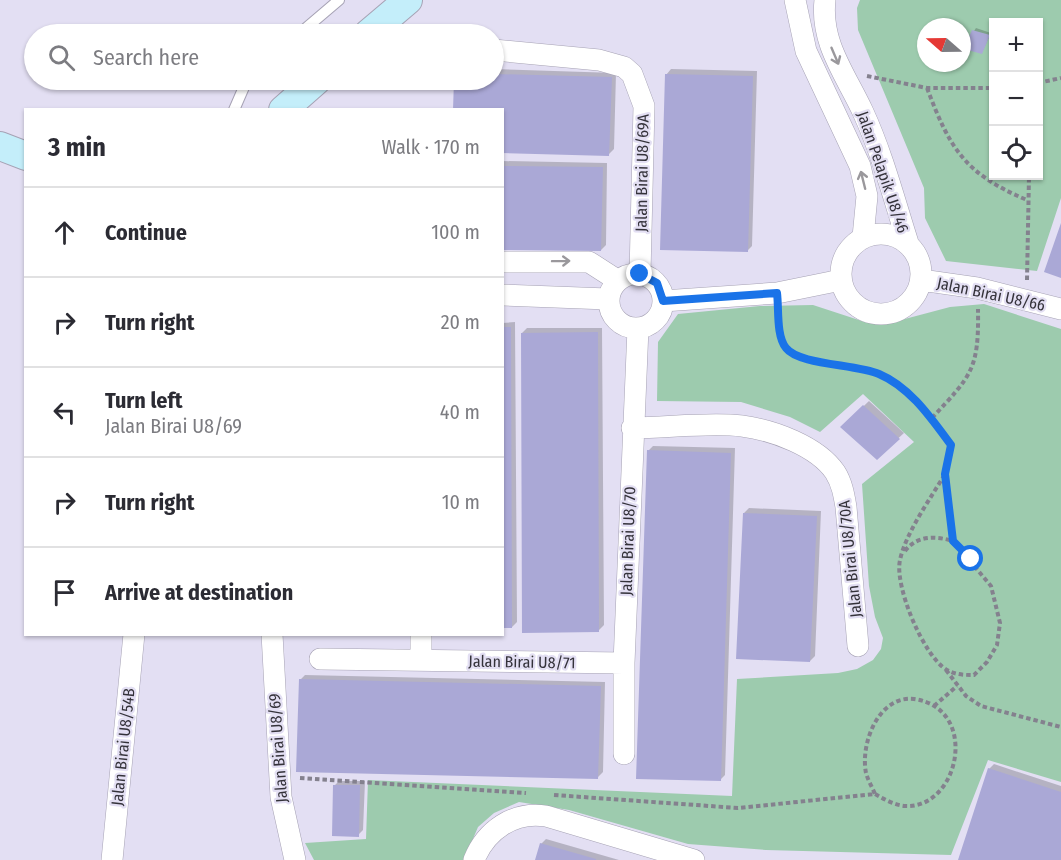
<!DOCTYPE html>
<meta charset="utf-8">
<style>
:root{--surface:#fff;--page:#f7f7f7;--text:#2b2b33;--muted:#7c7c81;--line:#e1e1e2}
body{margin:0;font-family:"Fira Sans Condensed",sans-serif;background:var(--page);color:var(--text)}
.controls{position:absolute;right:18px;top:18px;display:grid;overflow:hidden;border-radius:0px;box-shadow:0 2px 4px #0004}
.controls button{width:54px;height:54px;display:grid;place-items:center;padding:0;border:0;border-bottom:2px solid var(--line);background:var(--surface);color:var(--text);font:30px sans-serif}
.compass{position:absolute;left:917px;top:18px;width:54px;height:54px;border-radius:50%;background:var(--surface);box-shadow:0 2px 4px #0004;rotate:290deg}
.stop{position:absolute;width:18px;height:18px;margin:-14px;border:4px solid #1a73e8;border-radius:50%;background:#fff}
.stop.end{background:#1a73e8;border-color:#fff;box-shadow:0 2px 6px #0008}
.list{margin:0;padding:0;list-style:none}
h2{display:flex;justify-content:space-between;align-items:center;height:78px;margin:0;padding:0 24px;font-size:26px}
h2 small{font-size:20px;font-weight:400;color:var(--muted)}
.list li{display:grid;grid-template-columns:39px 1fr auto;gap:18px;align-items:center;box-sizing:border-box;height:90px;padding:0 24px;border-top:2px solid var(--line)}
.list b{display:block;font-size:22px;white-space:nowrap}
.list p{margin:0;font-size:20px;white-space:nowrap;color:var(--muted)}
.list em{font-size:20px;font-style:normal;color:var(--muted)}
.icon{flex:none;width:33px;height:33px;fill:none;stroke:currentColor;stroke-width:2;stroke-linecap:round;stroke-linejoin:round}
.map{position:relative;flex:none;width:1061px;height:860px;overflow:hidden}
.search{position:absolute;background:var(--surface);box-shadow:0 2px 4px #0004;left:24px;top:24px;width:480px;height:66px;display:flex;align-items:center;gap:15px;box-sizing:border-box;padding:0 21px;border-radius:33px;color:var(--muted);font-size:22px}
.panel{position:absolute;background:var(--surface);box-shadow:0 2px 4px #0004;left:24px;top:108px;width:480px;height:528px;border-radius:0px}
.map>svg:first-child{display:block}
.green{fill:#9dcbae;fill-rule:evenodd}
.shadow{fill:#0003}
.building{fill:#aaa8d6}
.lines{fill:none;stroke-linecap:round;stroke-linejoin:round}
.lane-casing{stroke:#a6a2b4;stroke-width:12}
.street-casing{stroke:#a6a2b4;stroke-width:22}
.secondary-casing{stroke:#a6a2b4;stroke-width:30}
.path{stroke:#84818e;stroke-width:4;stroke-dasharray:4.5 3;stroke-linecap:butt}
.lane{stroke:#fff;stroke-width:10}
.street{stroke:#fff;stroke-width:21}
.secondary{stroke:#c4eefa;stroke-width:28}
.oneway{stroke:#9a989c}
.route{stroke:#1a73e8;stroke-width:8}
.labels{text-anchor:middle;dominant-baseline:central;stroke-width:4.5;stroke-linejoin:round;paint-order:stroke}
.street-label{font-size:16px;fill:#34323a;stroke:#e3dff3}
</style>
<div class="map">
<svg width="1061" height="860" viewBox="0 0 1061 860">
<rect width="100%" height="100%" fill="#e3dff3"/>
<!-- green -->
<path class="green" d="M860 0H1061V198L1037 271 946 261 925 218 924 188 858 30 857 8ZM994 22H1038V176H994ZM926 27H962V63H926Z
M984 304 1061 329V782L988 760 951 855 766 850 688 844 569 810 519 802 494 813 478 827 464 860H314L305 843 366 839 368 780 732 796 737 679 838 673 857 669 873 660 881 649 883 638 875 617 869 586 862 484 914 442 863 394 820 432 790 417 741 402 657 401 658 342 678 314 760 306 813 305 868 323 901 320 950 307Z"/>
<!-- shadow -->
<path class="shadow" d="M976 28 991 33 983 50 974 31Z
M494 69 616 73 614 149 609 154 502 110H454L455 80H494Z
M671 69 757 71 752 246 747 251 666 75Z
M502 161 607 163 606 245 601 250 502 248Z
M515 322 517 622 512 627H502V323Z
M527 328H602L604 625 599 630 522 333Z
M869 401 904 433 877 458 842 427Z
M653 446 735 448 725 775 720 780 648 451Z
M749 508 821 511 815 656 810 661 744 513Z
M305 675 605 682 603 772 598 777 300 680Z
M994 764 1061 786V860H962L989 769Z
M339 781H365L363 830 358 835 334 786Z
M546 839 619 860H536L541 844Z"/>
<!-- building -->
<path class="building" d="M972 30 990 35 982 54 964 49Z
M494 74 612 77 609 156 502 153V110H453L454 80H494Z
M665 74 753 76 748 252 660 250Z
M502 166 603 167 601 251 502 250Z
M1061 223V278L1044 272Z
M502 327H511L512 628H502Z
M598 332 599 632 522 633 521 333Z
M863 405 900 439 877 460 840 427Z
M647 450 731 453 721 781 636 779Z
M743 513 817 516 810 662 736 659Z
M299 679 601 686 598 779 296 772Z
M988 768 1061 792V860H958Z
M333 785H360L359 837 332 836Z
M540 843 596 859V860H535Z"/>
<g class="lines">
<!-- lane casing -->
<g class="lane-casing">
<path id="lane" d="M299 34 339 0
M234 110 247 80"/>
</g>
<!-- street casing -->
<g class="street-casing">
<path id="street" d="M795 0 806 51 860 166 867 196 863 237
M825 0C820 43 846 75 863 112 882 153 894 199 908 243
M494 50 599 60 624 67 632 74 644 106 640 274
M841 274a40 40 0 1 1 80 0a40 40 0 1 1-80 0Z
M502 262H589L617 280
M609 301a27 27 0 1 1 54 0a27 27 0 1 1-54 0Z
M921 280 977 288 1061 309
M502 295 608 299
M663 301 777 293 841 280
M632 428C667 428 708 422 742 426 773 430 817 446 835 472 842 483 844 495 846 507L858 646
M272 634 281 797 295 860
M421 634V660
M320 659 624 663
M624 754V663L638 328
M112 860 134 634
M474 860C486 830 514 811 546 816L694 860"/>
</g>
<!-- secondary casing -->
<g class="secondary-casing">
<path id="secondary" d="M368 34 408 0
M283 110 317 80
M0 146 26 156"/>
</g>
<!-- path -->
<path class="path" d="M867 76 927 88H994
M1038 83 1061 78
M927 88C950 149 965 174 1027 200
M1027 280 1029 176
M779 312C780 322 779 339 786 348 800 367 859 363 883 376 912 391 932 418 951 445L945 474 953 541 991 586 1000 623 997 645 987 662 974 675C965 675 956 675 947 670 924 657 894 586 900 560 906 532 931 498 945 474
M932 418C972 375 979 369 978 309
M905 551C917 535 936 536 953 541
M946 670 966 696 981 706 1061 727
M934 706 957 686
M300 778 526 793
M554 795 738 808 875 794C872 787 868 780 866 773 860 743 879 695 914 699 980 708 960 809 905 806 894 805 884 799 875 794"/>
<!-- lane -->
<use href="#lane" class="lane"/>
<!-- street -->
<use href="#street" class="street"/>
<!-- secondary -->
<use href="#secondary" class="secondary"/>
</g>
<!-- one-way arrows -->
<defs><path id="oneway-shaft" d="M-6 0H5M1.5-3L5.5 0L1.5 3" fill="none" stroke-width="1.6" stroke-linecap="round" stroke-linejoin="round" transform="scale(1.5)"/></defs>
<g class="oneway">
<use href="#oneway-shaft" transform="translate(835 56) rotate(67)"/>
<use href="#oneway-shaft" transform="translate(863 180) rotate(-104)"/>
<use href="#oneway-shaft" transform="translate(561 261) rotate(-1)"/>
</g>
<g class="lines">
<!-- route -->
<path class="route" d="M640 274 657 283 663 301 777 293C779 308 776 336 786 348 799 365 856 364 879 374 910 387 931 418 951 445L945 474 953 541 971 559"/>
</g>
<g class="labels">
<!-- street labels -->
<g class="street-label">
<text transform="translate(883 172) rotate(71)">Jalan Pelapik U8/46</text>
<text transform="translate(642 173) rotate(-89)">Jalan Birai U8/69A</text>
<text transform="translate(991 294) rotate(12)">Jalan Birai U8/66</text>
<text transform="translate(628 541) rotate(-88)">Jalan Birai U8/70</text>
<text transform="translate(850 559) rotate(-96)">Jalan Birai U8/70A</text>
<text transform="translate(522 662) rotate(1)">Jalan Birai U8/71</text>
<text transform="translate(123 747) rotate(-84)">Jalan Birai U8/54B</text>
<text transform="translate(278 748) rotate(-94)">Jalan Birai U8/69</text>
</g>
</g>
</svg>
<div class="controls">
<button>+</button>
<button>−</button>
<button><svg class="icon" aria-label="locate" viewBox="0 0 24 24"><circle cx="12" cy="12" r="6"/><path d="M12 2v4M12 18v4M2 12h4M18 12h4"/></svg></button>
</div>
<svg class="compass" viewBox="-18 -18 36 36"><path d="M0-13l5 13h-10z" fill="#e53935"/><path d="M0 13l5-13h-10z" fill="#7c7c81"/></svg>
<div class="stop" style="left:971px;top:559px"></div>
<div class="stop end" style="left:640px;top:274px"></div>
<div class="search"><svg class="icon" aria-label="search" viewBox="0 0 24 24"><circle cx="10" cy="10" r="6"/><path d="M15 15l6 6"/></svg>Search here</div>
<section class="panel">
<h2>3 min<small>Walk · 170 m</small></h2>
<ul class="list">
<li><svg class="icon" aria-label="ahead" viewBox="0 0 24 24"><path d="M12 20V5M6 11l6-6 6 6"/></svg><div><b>Continue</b></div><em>100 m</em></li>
<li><svg class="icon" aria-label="right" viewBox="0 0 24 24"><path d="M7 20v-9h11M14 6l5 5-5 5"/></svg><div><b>Turn right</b></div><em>20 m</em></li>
<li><svg class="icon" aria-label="left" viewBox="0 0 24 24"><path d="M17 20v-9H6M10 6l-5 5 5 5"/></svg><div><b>Turn left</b><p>Jalan Birai U8/69</p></div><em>40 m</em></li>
<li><svg class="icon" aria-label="right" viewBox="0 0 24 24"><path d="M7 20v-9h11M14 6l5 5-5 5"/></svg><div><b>Turn right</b></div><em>10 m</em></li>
<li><svg class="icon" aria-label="arrive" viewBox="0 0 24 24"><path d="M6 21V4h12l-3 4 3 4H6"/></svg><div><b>Arrive at destination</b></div></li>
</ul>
</section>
</div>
